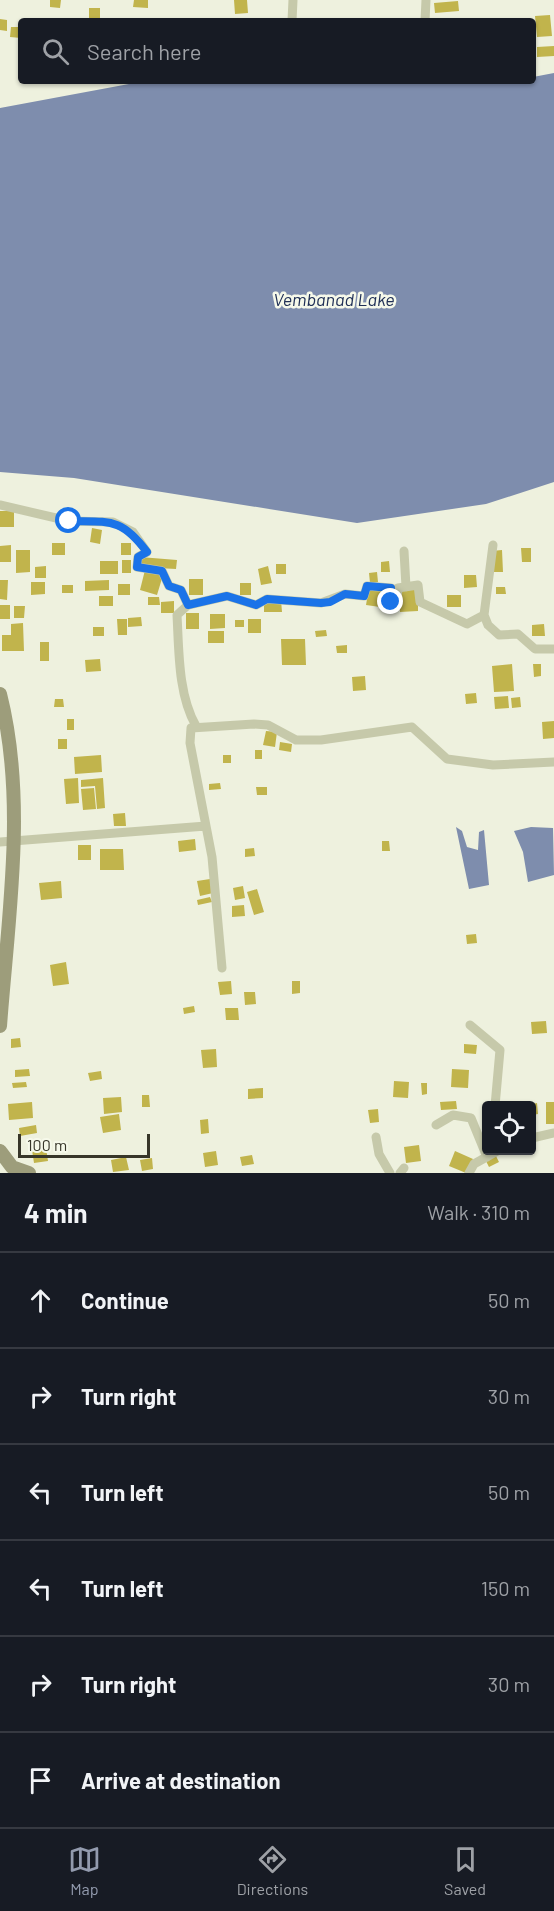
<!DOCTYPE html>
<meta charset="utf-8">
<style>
:root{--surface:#171b24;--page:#20242c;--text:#f1f3f6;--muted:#9ea1a6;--line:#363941;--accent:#939bae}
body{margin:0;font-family:Barlow,sans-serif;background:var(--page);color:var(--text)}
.controls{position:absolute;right:18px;bottom:18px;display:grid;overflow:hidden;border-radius:6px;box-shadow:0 2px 4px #0004}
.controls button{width:54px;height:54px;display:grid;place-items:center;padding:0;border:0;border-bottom:2px solid var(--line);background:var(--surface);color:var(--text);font:30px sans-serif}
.scale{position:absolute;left:18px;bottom:15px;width:132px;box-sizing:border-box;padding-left:6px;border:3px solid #373629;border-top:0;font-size:16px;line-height:21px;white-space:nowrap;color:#373629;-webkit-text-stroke:4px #f6f9ea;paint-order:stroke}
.stop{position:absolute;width:18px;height:18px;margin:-14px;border:4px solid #1a73e8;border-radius:50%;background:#fff}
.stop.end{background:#1a73e8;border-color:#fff;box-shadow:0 2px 6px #0008}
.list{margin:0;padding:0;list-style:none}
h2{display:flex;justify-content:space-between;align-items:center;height:78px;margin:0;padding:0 24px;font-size:26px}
h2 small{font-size:20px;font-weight:400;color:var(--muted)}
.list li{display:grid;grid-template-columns:39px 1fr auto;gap:18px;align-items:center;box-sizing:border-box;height:96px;padding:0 24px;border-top:2px solid var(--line)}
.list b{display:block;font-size:22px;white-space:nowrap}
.list em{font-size:20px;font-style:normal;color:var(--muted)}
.icon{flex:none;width:33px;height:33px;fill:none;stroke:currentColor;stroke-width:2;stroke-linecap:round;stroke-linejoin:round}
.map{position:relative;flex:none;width:554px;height:1173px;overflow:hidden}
.search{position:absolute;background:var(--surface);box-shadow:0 2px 4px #0004;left:18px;right:18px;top:18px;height:66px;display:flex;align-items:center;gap:15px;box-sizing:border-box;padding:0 21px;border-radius:6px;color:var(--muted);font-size:22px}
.sheet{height:654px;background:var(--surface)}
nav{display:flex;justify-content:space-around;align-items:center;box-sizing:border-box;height:84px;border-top:2px solid var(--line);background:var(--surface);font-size:16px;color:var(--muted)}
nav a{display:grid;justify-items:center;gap:3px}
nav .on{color:var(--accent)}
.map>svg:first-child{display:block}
.water{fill:#7e8dad}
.building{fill:#c1b44c}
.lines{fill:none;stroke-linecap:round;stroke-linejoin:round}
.street{stroke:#c6c9aa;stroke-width:9}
.secondary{stroke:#9d9d7b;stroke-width:14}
.route{stroke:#1a73e8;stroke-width:8}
.labels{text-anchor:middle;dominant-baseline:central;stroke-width:5;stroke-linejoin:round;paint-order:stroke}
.water-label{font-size:18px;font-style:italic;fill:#203057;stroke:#f6f9ea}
</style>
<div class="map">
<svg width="554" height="1173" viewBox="0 0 554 1173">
<rect width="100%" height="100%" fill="#eef1de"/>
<!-- water -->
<path class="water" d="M554 73V482L486 504 357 523 74 478 0 472V108L145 81H533V77Z
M456 827 462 831 467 847 478 850 479 832 484 830 489 885 469 889Z
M531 827 553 828 554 875 528 882 523 852 514 831Z"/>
<!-- building -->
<path class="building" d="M50 0H61L60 8 50 7Z
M134 0H148V8L133 7Z
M234 0H247L248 13 235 14Z
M458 1 459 11 435 13 434 3Z
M89 8H100V19H89Z
M550 15 552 36 537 37 535 16Z
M0 19 7 20V31L0 30Z
M11 27H21V38L10 37Z
M554 46V56L537 57V47Z
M0 511H14V527H0Z
M92 528 102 530 100 544 90 542Z
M52 543H65V555H52Z
M121 543H131V555H121Z
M11 545V562H0V546Z
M521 548H531V562H522Z
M16 550H30V572L16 573Z
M502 550 503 572H494L492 551Z
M140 557 177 560 176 569 139 567Z
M122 560H131V573H122Z
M100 561H118V574H100Z
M389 561 390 572H381V562Z
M276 564H286V574H276Z
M46 566V578H35V567Z
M268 566 272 583 261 585 258 569Z
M145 570 163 575 157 595 140 590Z
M377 572 378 582 370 583 369 573Z
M464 575H476L477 587 464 588Z
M189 579H203V595H189Z
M0 580H8L7 600 0 599Z
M109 580V590L85 591V581Z
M31 582H45V594L31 595Z
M240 583H251V595H240Z
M118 584H130V595H118Z
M62 585H73V593H62Z
M369 587 389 590 387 608 366 605Z
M496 587H505L506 594H496Z
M418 588V611L400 612 399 589Z
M447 595H461V607H447Z
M99 596H113V606H99Z
M148 597H159L160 605H148Z
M281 600 282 612H264V601Z
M174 601V613H161V602Z
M0 605H10V619H0Z
M14 606H25L24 618H14Z
M186 613H199V629H186Z
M210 614H225V628L210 629Z
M141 617 142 626 128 627V618Z
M117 619H127V635H118Z
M248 619H261V633H248Z
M235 620H244V627H235Z
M23 623 24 651H2V635H11V624Z
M544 624 545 636H532V625Z
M93 627H104V636H93Z
M326 630 327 636 316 637 315 631Z
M208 631H224V643H208Z
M281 639H305L306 665H282Z
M40 642H49V661H40Z
M347 645V653H337L336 646Z
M100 659 101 671 86 672 85 660Z
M512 664 514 691 494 692 492 666Z
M533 664H541V676L534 677Z
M365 676 366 690 353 691 352 677Z
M476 693 477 703 466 704 465 694Z
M508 696 509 708 495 709 494 697Z
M520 697 521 707 512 708 511 698Z
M55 699H63L64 707H54Z
M67 719H74V730H67Z
M554 721V738L543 739 542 722Z
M266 731 277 732 275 747 263 745Z
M58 739H67V749H58Z
M280 742 292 744 291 752 279 750Z
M255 750H262V759H255Z
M101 755 102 772 75 774 74 757Z
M223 755H231V763H223Z
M78 778 79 803 66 804 64 779Z
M103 778 105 808 97 809 95 786 81 787V780Z
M220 783 221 789 209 790V784Z
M256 787H267V795H257Z
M94 788 96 809 83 810 81 789Z
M125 813 126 826H114L113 814Z
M195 839 196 850 179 852 178 841Z
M382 841H389L390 851H382Z
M78 845H91V860H78Z
M254 848 255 856 245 857V849Z
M100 849H123L124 870H100Z
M210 879 213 893 200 896 197 881Z
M61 881 62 898 41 900 39 883Z
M243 886 245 898 235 900 233 888Z
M257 889 264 912 254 915 247 892Z
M210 897 212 902 198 905 197 900Z
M244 905 245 916 232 917V906Z
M476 934 477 943 467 944 466 935Z
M66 962 69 984 53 986 50 965Z
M231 981 232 994 220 995 218 982Z
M292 981H300V993L292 994Z
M244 992H255L256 1004 245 1005Z
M194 1006 195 1012 184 1014 183 1008Z
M225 1008H238L239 1020H226Z
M546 1021 547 1033 532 1034 531 1022Z
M20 1038 21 1047 11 1048V1039Z
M464 1044 477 1045 476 1054 464 1053Z
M216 1049 217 1067 203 1068 201 1050Z
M29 1069 30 1076 15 1077V1070Z
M452 1069 469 1070 468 1088 451 1087Z
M101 1071 102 1079 90 1081 88 1073Z
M394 1081 409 1082 408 1098 393 1097Z
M26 1082 27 1087 13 1088 12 1083Z
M421 1083H427V1094L422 1095Z
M263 1088V1098L248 1099V1089Z
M142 1095H149L150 1107H142Z
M121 1097 122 1112 104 1114 103 1098Z
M456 1101 457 1109 441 1110 440 1102Z
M32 1102 33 1118 9 1120 8 1104Z
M546 1102H554V1124H546Z
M537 1103 538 1114 532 1115V1104Z
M378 1109 379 1122 370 1123 368 1110Z
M119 1114 121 1130 103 1133 100 1117Z
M208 1119 209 1133 201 1134 200 1120Z
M36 1125 37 1133 20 1136 19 1128Z
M419 1145 421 1161 406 1163 404 1147Z
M46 1148 48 1161 34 1163 32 1150Z
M216 1151 218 1165 205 1167 203 1153Z
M455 1151 473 1159 466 1173 449 1166Z
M252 1155 254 1164 242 1166 240 1157Z
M496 1156 499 1162 489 1167 486 1161Z
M126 1157 129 1170 113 1172 111 1160Z
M152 1158 153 1169 142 1171 140 1160Z"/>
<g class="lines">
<!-- street -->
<path class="street" d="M292 21 293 0
M425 21 426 0
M0 505 69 521 113 522 133 532 147 552 138 557 137 567 162 571 169 586 181 590 188 605 177 615C179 650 178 695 196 726
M404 551 406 587
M188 605 227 596 256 605 267 599 321 603 345 594 364 596 367 586 391 588V601H397L398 588 418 585 420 602 467 624 484 615 488 625 499 635 518 634 535 649H554
M484 615 493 545
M0 842 206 826
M222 968 212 857 190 743 191 728 254 724 268 725 296 740H321L412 727 447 759 493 765 554 762
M470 1025 500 1050 495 1106
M436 1125 453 1115 471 1118 487 1157
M376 1137 379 1154 390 1173
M532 1138 554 1133
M400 1173 404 1168
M469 1173 474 1164 499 1150"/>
<!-- secondary -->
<path class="secondary" d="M0 694C27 801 8 917 0 1026
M0 1151 12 1167 29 1173"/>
</g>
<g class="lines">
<!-- route -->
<path class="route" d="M69 521C109 522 121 517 147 552L138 557 137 567 162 571 169 586 181 590 188 605 227 596 256 605 267 599 321 603 330 602 345 594 364 596 367 586 391 588V602"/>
</g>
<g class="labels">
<!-- water labels -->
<g class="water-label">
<text x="334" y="299">Vembanad Lake</text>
</g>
</g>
</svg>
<div class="controls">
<button><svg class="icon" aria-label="locate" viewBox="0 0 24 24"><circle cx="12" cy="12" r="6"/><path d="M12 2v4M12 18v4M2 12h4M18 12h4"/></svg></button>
</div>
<div class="scale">100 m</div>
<div class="stop" style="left:69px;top:521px"></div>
<div class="stop end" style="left:391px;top:602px"></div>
<div class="search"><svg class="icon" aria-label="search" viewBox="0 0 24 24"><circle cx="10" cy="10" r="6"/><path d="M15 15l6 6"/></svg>Search here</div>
</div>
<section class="sheet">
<h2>4 min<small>Walk · 310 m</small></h2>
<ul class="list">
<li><svg class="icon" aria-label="ahead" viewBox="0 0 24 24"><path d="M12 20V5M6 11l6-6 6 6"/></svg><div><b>Continue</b></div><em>50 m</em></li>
<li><svg class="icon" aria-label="right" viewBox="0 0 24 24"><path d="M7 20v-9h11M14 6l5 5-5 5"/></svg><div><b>Turn right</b></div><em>30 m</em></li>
<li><svg class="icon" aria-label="left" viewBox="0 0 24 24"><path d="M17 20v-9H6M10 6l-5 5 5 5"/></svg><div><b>Turn left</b></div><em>50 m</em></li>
<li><svg class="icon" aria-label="left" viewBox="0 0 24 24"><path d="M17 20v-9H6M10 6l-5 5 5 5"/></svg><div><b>Turn left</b></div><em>150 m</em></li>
<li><svg class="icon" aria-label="right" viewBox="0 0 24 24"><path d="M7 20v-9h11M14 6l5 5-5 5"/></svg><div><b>Turn right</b></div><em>30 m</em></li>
<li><svg class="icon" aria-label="arrive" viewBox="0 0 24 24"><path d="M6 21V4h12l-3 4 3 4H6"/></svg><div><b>Arrive at destination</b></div></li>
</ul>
</section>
<nav>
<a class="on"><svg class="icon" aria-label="map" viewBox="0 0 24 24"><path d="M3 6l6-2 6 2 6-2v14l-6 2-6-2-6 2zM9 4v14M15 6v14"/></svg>Map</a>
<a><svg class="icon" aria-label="directions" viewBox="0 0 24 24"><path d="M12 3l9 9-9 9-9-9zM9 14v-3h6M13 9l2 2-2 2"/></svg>Directions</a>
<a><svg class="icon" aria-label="saved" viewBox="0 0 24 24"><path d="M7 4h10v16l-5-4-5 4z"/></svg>Saved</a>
</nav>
